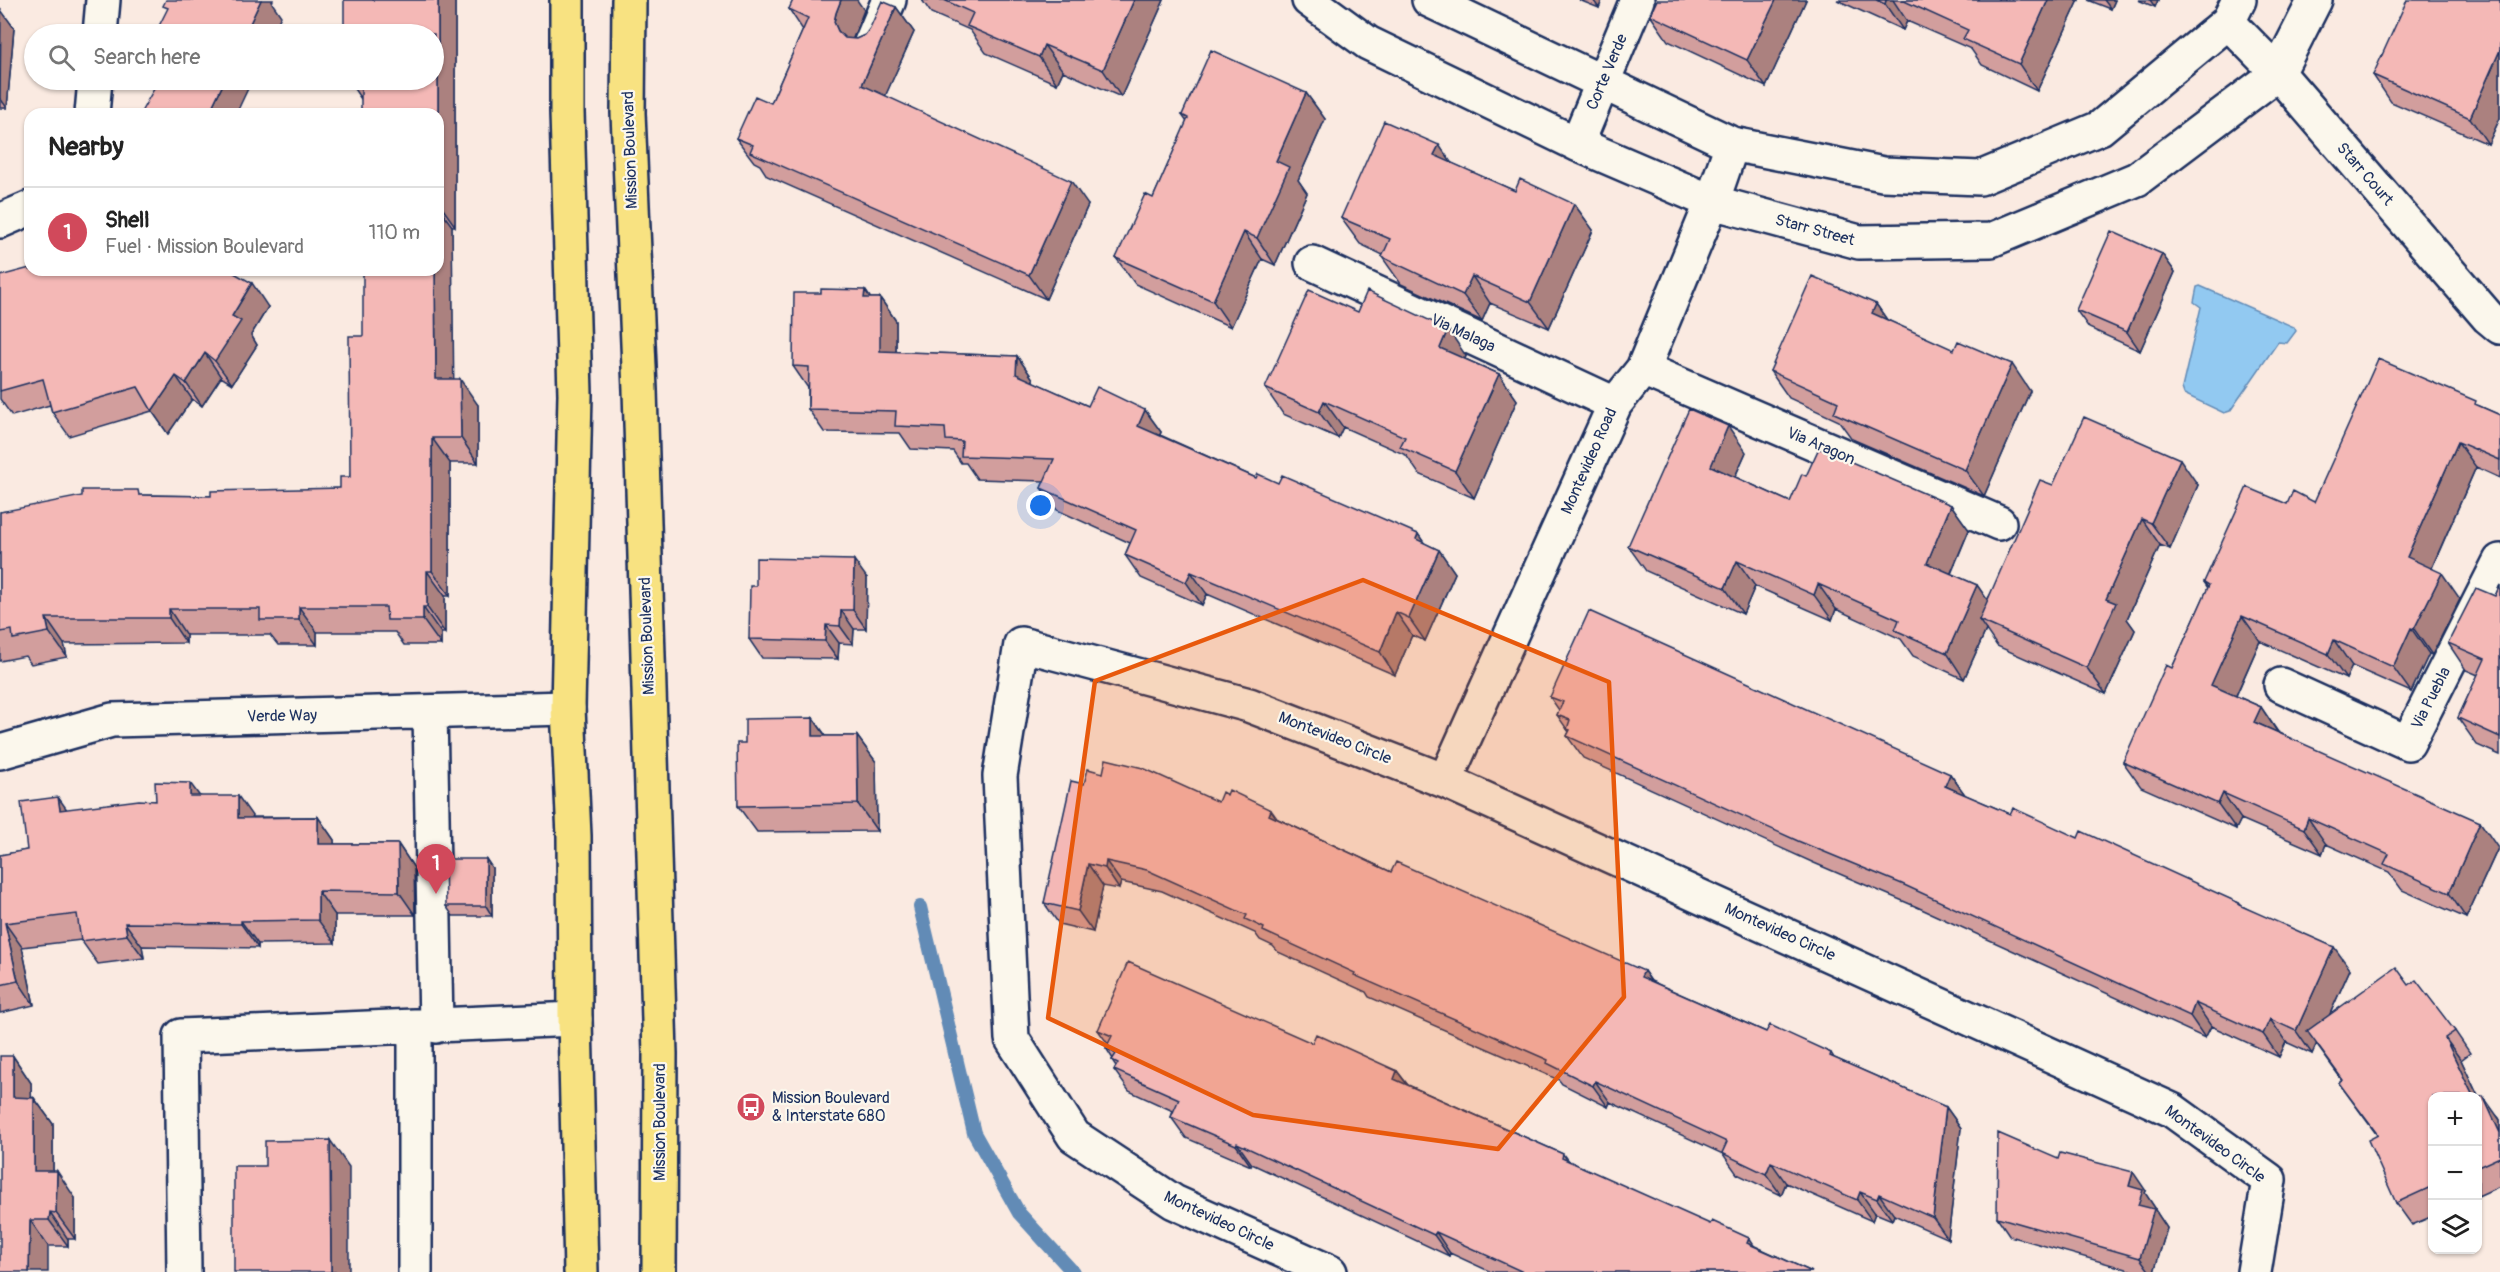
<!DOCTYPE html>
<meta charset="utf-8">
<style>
:root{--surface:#fff;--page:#f6f6f6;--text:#222;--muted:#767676;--line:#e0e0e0;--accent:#d1495b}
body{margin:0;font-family:Pangolin,sans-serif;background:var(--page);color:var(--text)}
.controls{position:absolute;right:18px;bottom:18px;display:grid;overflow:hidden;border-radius:12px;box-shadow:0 2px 4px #0004}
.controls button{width:54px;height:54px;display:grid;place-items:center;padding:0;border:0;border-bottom:2px solid var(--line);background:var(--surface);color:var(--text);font:30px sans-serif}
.you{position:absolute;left:1041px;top:506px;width:21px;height:21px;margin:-15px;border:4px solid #fff;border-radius:50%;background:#1a73e8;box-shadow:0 0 0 9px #1a73e833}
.badge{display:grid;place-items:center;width:39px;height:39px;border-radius:50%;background:var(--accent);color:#fff;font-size:20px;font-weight:700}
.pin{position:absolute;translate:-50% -50px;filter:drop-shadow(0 2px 3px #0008)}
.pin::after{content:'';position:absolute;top:32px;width:21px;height:18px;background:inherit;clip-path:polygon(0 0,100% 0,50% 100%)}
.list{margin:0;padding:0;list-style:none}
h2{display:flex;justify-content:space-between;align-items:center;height:78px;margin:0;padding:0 24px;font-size:26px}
h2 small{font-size:20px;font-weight:400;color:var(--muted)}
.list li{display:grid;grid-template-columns:39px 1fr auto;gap:18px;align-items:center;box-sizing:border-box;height:90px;padding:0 24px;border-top:2px solid var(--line)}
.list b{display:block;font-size:22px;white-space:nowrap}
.list p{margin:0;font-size:20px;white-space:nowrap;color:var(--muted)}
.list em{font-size:20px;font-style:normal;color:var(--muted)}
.icon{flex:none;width:33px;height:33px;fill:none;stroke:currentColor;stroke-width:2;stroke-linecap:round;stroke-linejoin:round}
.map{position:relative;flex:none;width:2500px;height:1272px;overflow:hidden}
.search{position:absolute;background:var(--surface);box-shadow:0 2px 4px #0004;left:24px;top:24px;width:420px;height:66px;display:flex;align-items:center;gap:15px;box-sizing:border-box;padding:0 21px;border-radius:33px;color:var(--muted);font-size:22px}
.panel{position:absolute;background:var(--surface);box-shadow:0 2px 4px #0004;left:24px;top:108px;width:420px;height:168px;border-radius:18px}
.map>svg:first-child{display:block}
.water{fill:#92c9f1;stroke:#628bb6;stroke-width:1.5}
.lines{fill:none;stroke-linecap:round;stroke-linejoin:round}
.stream{stroke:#628bb6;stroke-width:14}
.minor-casing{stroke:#1b2f5e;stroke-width:38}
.major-casing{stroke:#1b2f5e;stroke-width:38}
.minor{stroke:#fbf7ec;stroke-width:33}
.major{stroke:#f8e281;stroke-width:33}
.wall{fill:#d29e9d;stroke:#1b2f5e;stroke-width:1.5}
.shaded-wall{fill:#ab817f;stroke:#1b2f5e;stroke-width:1.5}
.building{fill:#f4b8b6;stroke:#1b2f5e;stroke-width:1.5}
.marked{fill:#e8590c;fill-opacity:0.2;stroke:#e8590c;stroke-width:4.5;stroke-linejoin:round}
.labels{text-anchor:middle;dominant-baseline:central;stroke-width:4.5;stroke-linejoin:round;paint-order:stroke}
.street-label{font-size:16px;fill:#1b2f5e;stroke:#fbf7ec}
.poi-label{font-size:16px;fill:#1b2f5e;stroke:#fbf7ec;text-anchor:start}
</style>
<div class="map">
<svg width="2500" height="1272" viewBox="0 0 2500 1272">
<rect width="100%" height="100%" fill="#faeae1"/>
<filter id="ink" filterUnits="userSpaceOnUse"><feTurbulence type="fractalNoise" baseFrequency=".0167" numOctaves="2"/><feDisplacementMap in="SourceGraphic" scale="12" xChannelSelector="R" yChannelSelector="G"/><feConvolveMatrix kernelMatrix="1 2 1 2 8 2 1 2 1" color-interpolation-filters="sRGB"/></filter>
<g filter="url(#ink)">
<!-- water -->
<path class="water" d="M2200 286 2294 327 2296 331 2287 343 2278 342 2230 411 2224 413 2184 394 2182 388 2201 307 2194 302 2197 287Z"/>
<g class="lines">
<!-- stream -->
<path class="stream" d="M920 907 974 1133 1019 1213 1073 1272"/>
<!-- minor casing -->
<g class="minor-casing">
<path id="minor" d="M1309 0 1368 43 1577 144 1712 202 1859 242 1991 240 2137 179 2278 73 2315 0
M1429 0 1732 144 1883 174 1980 178 2100 128 2228 22 2239 0
M2228 22 2278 73 2488 317 2500 327
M100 34 103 0
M870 45 889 0
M92 114 95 80
M1577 144 1637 0
M0 221 30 208
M1312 263 1615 404
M1643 369 1999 523
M2281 685 2408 743 2500 561
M430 712 436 1026
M0 752 112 720 568 708
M1445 781 1615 404 1643 369 1712 202 1732 144
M184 1272 181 1036 575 1019
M415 1272V1027
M1330 1272 1174 1202 1074 1136 1012 1039 1000 776 1021 644 1249 705 1445 781 2172 1110 2269 1180 2254 1272"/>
</g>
<!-- major casing -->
<g class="major-casing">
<path id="major" d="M567 0V112L575 394 568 708 574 836 575 1019 581 1272
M629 0 628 113 640 390 660 1054 659 1272"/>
</g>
<!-- minor -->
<use href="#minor" class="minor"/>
<!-- major -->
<use href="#major" class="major"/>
</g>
<!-- wall -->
<path class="wall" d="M344 0H455V226H452L453 379 478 405V463H450V596H445V633H441V645H404L395 632H317V645H278L270 635H186V643L64 644 67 657 31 664 25 656 0 661V512L142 495 211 496 340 488 350 477 363 336 438 270V114L361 99 348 80H434Z
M922 0H1164L1121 97 1063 71 1057 84 986 53 970 30 931 13Z
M1579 0H1602L1599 8Z
M1806 0 1766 87 1668 41 1650 15Z
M1837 0H2079L2037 91 1982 65 1971 49 1907 21 1903 30Z
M2088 0H2115L2111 9Z
M2138 0H2158L2155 7Z
M2500 0V118L2488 144 2391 102 2373 75Z
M896 7 914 32 885 96 1088 205 1046 299 767 176 760 165 754 162 736 138 771 103 803 30 789 9 864 10 853 38V39H856L865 35Z
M0 10 14 28 7 108H0Z
M1306 93 1325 119 1298 180 1307 193 1275 265 1262 259 1231 327 1135 284 1116 258 1153 198 1187 122 1182 115Z
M1451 163 1515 191 1574 204 1593 230 1549 328 1490 303 1482 321 1401 284 1382 257 1383 255 1360 244 1341 218Z
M2162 254 2175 272 2140 351 2089 328 2076 310Z
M0 276 268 307 251 335 257 345 232 384 221 377 202 406 192 399 168 434 152 411 69 436 52 412 50 405 12 416 0 399Z
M865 290 870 298H880L896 321V352L1017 356 1033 379V382L1088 406 1145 410 1161 432 1160 435 1256 478 1278 483 1418 534 1424 543 1439 550 1455 573 1425 641 1412 635 1395 675 1207 594 1202 605 1141 578 1125 555 1130 543 1057 510 1041 488 1044 481 977 479 966 463H961L953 451 911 449 900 433 824 432 808 409V388L793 366Z
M1876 304 1887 320 2030 391 1984 496 1852 439 1839 421 1789 398 1770 371Z
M1358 312 1466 356 1465 359 1499 374 1517 400 1474 498 1419 474 1406 455 1343 427 1338 438 1283 414 1265 388Z
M2479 406 2500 415V478L2476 467 2432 568 2460 599 2432 655 2429 654 2411 692 2352 666 2346 679 2260 641 2236 696 2261 707 2278 732 2498 848 2466 918 2402 890 2389 872 2326 844 2322 854 2241 819 2236 829 2141 787 2123 762 2172 668 2208 588 2204 582 2287 504 2314 502Z
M1746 452 1735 477 1790 502 1806 476 1951 505 1969 530 1951 574 1977 585 1987 600 2053 485H2198L2170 549 2160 545 2127 619 2135 630 2106 694 1997 646 1986 630 1964 679 1913 656 1901 639 1836 609 1832 620 1755 586 1743 614 1646 571 1628 546Z
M867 578 866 629H854L853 644 839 643 838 659 762 658 749 639Z
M2500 585V755L2477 745 2458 718 2478 675 2466 670 2448 643 2495 596Z
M1550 697 1950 774 1965 795 2010 814 2078 838 2239 903 2242 906 2350 969 2329 1016 2409 985 2455 1031 2470 1053 2461 1060 2479 1098 2499 1118 2500 1120V1186L2478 1196V1096H2433V1216L2412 1225 2396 1203 2377 1135 2339 1083 2342 1080 2316 1044 2312 1054 2286 1042 2279 1057 2211 1026 2205 1038 1917 907 1814 863 1583 758 1567 736 1569 732 1557 715 1559 710Z
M813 718 826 736H857L876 762 877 831 757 832 738 806 745 743Z
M1084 784 1218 802 1278 819 1391 872 1644 971 1651 981 1766 1032 1831 1053 1834 1058 1946 1107 1961 1128 1948 1239 1894 1215 1892 1220 1875 1213 1872 1221 1786 1183 1781 1195 1737 1174 1723 1154 1610 1102 1608 1107 1562 1084 1559 1080 1369 997 1366 992 1278 952 1273 946 1260 940 1255 933 1162 891 1121 882 1119 889 1103 886 1093 932 1059 924 1044 903Z
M200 796 253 817H318L334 840V844H398L414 868 415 915H335V943L258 944V948L142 946 144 958 98 964 81 940 22 947 34 1005 0 1013V855L27 850 67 810Z
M486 859 492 868V916H453L446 906Z
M1098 1030 1312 1043 1397 1071 1408 1085 1563 1154 1568 1161 1812 1272H1491L1450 1253 1449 1256 1252 1164 1251 1166 1186 1138 1171 1117 1173 1111 1129 1091 1114 1070 1116 1066 1112 1060 1113 1059 1106 1048 1108 1044Z
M13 1056 31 1083V1097L34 1098 53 1124V1171L75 1198V1239H68V1246H48L0 1272Z
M2146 1191 2145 1193 2155 1208V1210L2167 1228 2154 1272H2137L2010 1236 1997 1217Z"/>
<!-- shaded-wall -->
<path class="shaded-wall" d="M261 0H273L272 3 281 16 272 34H245Z
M438 0H455V226L438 202Z
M841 0H857L864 10 853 38 851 47 838 31 834 22 836 13Z
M1134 0H1164L1121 97 1103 70Z
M1593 0H1602L1599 8Z
M1776 0H1806L1766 87 1747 60Z
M1886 0H1893L1907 21 1903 30 1885 4Z
M2048 0H2079L2037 91 2019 64Z
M2104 0H2115L2111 9Z
M2150 0H2158L2155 7Z
M896 7 914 32 879 110 862 85Z
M1 10 14 28 7 108 0 98Z
M1044 45 1063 71 1057 84 1039 57Z
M2500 50V118L2488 144 2470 118Z
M225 80H252L236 114H217L212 107Z
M1306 93 1325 119 1298 180 1307 193 1275 265 1257 238 1276 161Z
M1439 145 1457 171 1434 155Z
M1071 181 1088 205 1046 299 1029 275Z
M1574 204 1593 230 1549 328 1530 302Z
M438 207 452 226 454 404 436 379 435 270H438Z
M1244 232 1262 259 1231 327 1213 301Z
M2162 254 2175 272 2140 351 2127 332Z
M1472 276 1490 303 1482 321 1463 295Z
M252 283 268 307 251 335 257 345 232 384 215 361 232 316Z
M865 290 880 312V298L896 321V374L880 351 864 298Z
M1876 304 1894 330 1872 313Z
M1448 329 1466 356 1458 374 1440 348Z
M205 353 221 377 202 406 186 383Z
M1017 356 1033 379 1032 397 1016 374Z
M2012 364 2030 391 1984 496 1965 470Z
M1499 374 1517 400 1474 498 1455 471Z
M176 376 192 399 168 434 152 411Z
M460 379 478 405V463L461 438Z
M1324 401 1343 427 1338 438 1319 412Z
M1145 410 1161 432 1154 449 1138 426Z
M1728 426 1746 452 1728 492 1711 466Z
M432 438 450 463V596L432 571Z
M2458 442 2476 467 2425 583 2407 557Z
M2180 459 2198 485 2170 549 2151 523Z
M1951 505 1969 530 1944 589 1927 563Z
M2142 519 2160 545 2127 619 2135 630 2106 694 2087 668 2106 599Z
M1418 534 1434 557 1416 539Z
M1439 550 1455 573 1425 641 1409 618Z
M854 560 867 578 866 629 853 610Z
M1737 561 1755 586 1743 614 1725 588Z
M427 571 445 596V633L427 607Z
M1191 572 1207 594 1202 605 1186 582Z
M2442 573 2460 599 2432 655 2414 629Z
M1818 584 1836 609 1832 620 1814 595Z
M1977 585 1995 611 1979 620 1986 630 1964 679 1947 653Z
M299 607 317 632V645L299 620Z
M423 607 441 633V645L423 620Z
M169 609 186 635V643L169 618Z
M841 610 854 629 853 644 840 626Z
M1396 612 1412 635 1395 675 1380 652Z
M2242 616 2260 641 2229 711 2211 685Z
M46 618 64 644 67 657 49 632Z
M826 625 839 643 838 659 825 641Z
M2411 628 2429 654 2411 692 2393 667Z
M2334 640 2352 666 2346 679 2328 654Z
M2261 707 2278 733 2254 722Z
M813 718 832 745 813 736Z
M857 736 876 762 877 831 858 804Z
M1950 774 1966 796 1945 786Z
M190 783 207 806 190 796Z
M2223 793 2241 819 2236 829 2218 804Z
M238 796 255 820 238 818Z
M58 797 75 821 60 810Z
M1271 810 1286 831 1269 815Z
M318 817 334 840 335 868 318 844Z
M2308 818 2326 844 2322 854 2304 829Z
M2480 822 2498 848 2466 918 2449 893Z
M398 844 414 868 415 915 399 892Z
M486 859 492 868V916L486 906Z
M1106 861 1121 882 1119 889 1105 868Z
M1088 864 1103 886 1093 932 1078 911Z
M318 891 335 915V943L318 920Z
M241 921 258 944V948L241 924Z
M5 923 22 947 34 1005 18 981Z
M125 923 142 946 144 958 127 935Z
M2334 947 2350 969 2312 1054 2296 1031Z
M1644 971 1658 992 1641 977Z
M2195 1003 2211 1026 2205 1038 2190 1016Z
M2270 1019 2286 1042 2279 1057 2263 1034Z
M2445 1038 2461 1060 2490 1122 2478 1104V1096H2473Z
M13 1056 31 1083 32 1124 13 1097Z
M1397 1071 1412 1091 1394 1079Z
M1595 1081 1610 1102 1608 1107 1593 1086Z
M2483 1096 2500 1120V1133Z
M34 1098 53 1124V1197L34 1171Z
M1946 1107 1961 1128 1948 1239 1933 1218Z
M330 1140 349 1167V1272H331Z
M1237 1143 1252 1164 1251 1166 1236 1145Z
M1771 1162 1786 1183 1781 1195 1766 1174Z
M57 1171 75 1198V1239L56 1213Z
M2133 1172 2146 1191 2145 1193 2155 1208V1210L2167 1228 2154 1272H2150L2140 1258 2138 1205 2129 1186Z
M1860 1192 1875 1213 1872 1221 1857 1200Z
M1879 1194 1894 1215 1892 1220 1877 1199Z
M50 1212 68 1239V1246L49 1220Z
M30 1220 48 1246V1272H29Z
M1436 1232 1450 1253 1449 1256 1434 1235Z
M1749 1238 1763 1259 1747 1243Z"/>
<!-- building -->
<path class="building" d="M166 0H261L245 34H155L168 8 163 6Z
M344 0H438V114H361V80H434V34H344Z
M793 0H841L836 13 834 22 838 31 845 38 856 39 865 35 870 28 882 1 896 7 862 85 1071 181 1029 275 750 152 753 145 736 138 755 96 771 103 808 18 789 9Z
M944 0H1134L1103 70 1044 45 1039 57 967 26 973 13Z
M1657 0H1776L1747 60 1650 15Z
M1876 0H1886L1885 4Z
M1902 0H2048L2019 64 1963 39 1968 30Z
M2407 0H2500V50L2470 118 2373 75Z
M1211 50 1306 93 1276 161 1289 167 1257 238 1244 232 1213 301 1116 258 1145 194 1153 198 1188 118 1182 115Z
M159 80H225L212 107 225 114H140Z
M1384 121 1439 145 1434 155 1515 191 1520 179 1574 204 1530 302 1472 276 1463 295 1382 257 1390 239 1341 218Z
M2111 231 2162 254 2127 332 2076 310Z
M30 268V270H229L252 283 232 316 241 321 215 361 205 353 186 383 176 376 152 411 138 387 52 412 43 379 0 391V276Z
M363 270H435L436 379H460L461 438H432V571H427V607H423V620H387L386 607H299V620H260V609H169V618H46L49 632 13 639 12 630 0 632V512L82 496V490H138L139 495 211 496V491L340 488V477H350L349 336H363Z
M1812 276 1876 304 1872 313 1954 350 1958 341 2012 364 1965 470 1834 413 1838 402 1770 371Z
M821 289 865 290 864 298H880V351L1017 356 1016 374 1088 406 1097 387 1145 410 1138 426 1256 478 1258 474 1278 483 1282 475 1418 534 1416 539 1439 550 1409 618 1396 612 1380 652 1191 572 1186 582 1125 555 1136 530 1041 488 1054 459 961 456 962 441 946 440 945 428 895 426 896 411 808 409 809 367 793 366 794 293H821Z
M1309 290 1358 312 1367 291 1448 329 1440 348 1499 374 1455 471 1400 447 1405 437 1324 401 1319 412 1265 388Z
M2378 359 2476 401 2475 404 2500 415V460L2458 442 2407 557 2442 573 2414 629 2411 628 2393 667 2334 640 2328 654 2242 616 2211 685 2261 707 2254 722 2480 822 2449 893 2384 864 2389 854 2308 818 2304 829 2223 793 2218 804 2123 762 2166 665 2172 668 2209 585 2204 582 2247 487 2287 504 2293 491 2314 502Z
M1689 409 1728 426 1711 466 1790 502 1802 474 1806 476 1819 448 1951 505 1927 563 1977 585 1947 653 1895 630 1899 620 1818 584 1814 595 1737 561 1725 588 1628 546Z
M2084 417 2180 459 2151 523 2142 519 2106 599 2116 603 2087 668 1979 620 2040 480 2053 485Z
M756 558 854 560 853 610H841L840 626 826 625 825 641 749 639 750 586H756Z
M2500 585V737L2458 718 2485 659 2448 643 2476 588 2495 596Z
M1589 611 1950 774 1945 786 2010 814 2013 808 2078 838 2081 831 2239 903V905L2334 947 2296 1031 2270 1019 2263 1034 2195 1003 2190 1016 1902 884 1798 841 1567 736 1570 730 1567 729 1570 720 1557 715 1563 702 1550 697Z
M813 718V736H857L858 804 738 806 737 743H745V719Z
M1106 759 1143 768 1218 802 1222 792 1227 795 1229 790 1271 810 1269 815 1391 872 1396 862 1644 971 1641 977 1766 1032 1770 1025 1831 1053 1830 1056 1946 1107 1933 1218 1879 1194 1877 1199 1860 1192 1857 1200 1771 1162 1766 1174 1722 1153 1727 1142 1595 1081 1593 1086 1547 1063 1548 1060 1354 975 1355 973 1263 931 1264 928 1245 919 1247 915 1147 870 1106 861 1105 868 1088 864 1078 911 1044 903 1071 781 1084 784 1088 769 1103 773Z
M155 782 190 783V796H238V818L318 817V844H398L399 892 318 891V920L241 921V924L125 923 127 935 81 941 77 914 5 923 18 981 0 985V855L27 850 21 802 58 797 60 810 139 800 156 801Z
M445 859H486V906H446Z
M1128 962 1312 1043 1316 1034 1397 1071 1394 1079 1563 1154 1562 1158 1710 1224 1712 1221 1749 1238 1747 1243 1812 1272H1523L1436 1232 1434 1235 1237 1143 1236 1145 1171 1117 1179 1099 1114 1070 1118 1063 1112 1060 1116 1054 1106 1048 1112 1036 1098 1030Z
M2396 967 2409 985 2416 980 2455 1031 2445 1038 2473 1096H2433V1186L2396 1203 2368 1140 2378 1135 2339 1083 2343 1080 2307 1031Z
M0 1056H13V1097L34 1098V1171H57L56 1213 50 1212 49 1220H30L29 1272H0Z
M2483 1096 2500 1133V1157L2478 1167V1098Z
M1998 1133 2058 1159 2060 1153 2133 1172 2129 1186 2143 1190 2138 1205 2154 1209 2140 1258 1997 1217Z
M330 1140 331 1272H234V1166H265V1141Z"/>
</g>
<!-- marked area -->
<path class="marked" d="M1363 580 1609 682 1624 997 1498 1149 1253 1115 1048 1018 1095 681Z"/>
<!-- icons -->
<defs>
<g id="bus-disc" transform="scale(1.5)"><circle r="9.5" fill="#d1495b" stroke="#fbf7ec"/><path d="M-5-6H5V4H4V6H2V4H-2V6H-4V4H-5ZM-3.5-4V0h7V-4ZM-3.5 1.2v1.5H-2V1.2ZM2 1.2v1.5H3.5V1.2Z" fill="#fff"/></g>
</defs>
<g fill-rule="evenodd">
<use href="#bus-disc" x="751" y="1107"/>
</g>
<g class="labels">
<!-- street labels -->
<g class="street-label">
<text transform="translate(1607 72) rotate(-67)">Corte Verde</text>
<text transform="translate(630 150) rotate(-92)">Mission Boulevard</text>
<text transform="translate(2365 174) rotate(49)">Starr Court</text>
<text transform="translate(1815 230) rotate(15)">Starr Street</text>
<text transform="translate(1463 333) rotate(25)">Via Malaga</text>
<text transform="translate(1821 446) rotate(23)">Via Aragon</text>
<text transform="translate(1589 461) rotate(-66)">Montevideo Road</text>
<text transform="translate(647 636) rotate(-92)">Mission Boulevard</text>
<text transform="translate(2431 698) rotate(-63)">Via Puebla</text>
<text transform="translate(282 716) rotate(-1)">Verde Way</text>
<text transform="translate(1335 738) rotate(21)">Montevideo Circle</text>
<text transform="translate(1780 932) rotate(24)">Montevideo Circle</text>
<text transform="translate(660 1122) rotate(-90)">Mission Boulevard</text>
<text transform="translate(2215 1144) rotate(36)">Montevideo Circle</text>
<text transform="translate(1219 1221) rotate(25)">Montevideo Circle</text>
</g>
<!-- poi labels -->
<g class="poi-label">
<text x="772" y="1098">Mission Boulevard<tspan x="772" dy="18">&amp; Interstate 680</tspan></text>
</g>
</g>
</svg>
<div class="controls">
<button>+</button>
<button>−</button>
<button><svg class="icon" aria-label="layers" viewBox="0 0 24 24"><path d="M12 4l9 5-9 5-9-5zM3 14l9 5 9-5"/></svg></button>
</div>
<div class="you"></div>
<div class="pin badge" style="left:436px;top:894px">1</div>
<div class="search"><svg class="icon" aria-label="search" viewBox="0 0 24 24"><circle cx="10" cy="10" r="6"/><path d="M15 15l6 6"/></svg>Search here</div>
<section class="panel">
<h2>Nearby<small></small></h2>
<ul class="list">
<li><span class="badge">1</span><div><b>Shell</b><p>Fuel · Mission Boulevard</p></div><em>110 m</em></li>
</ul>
</section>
</div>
